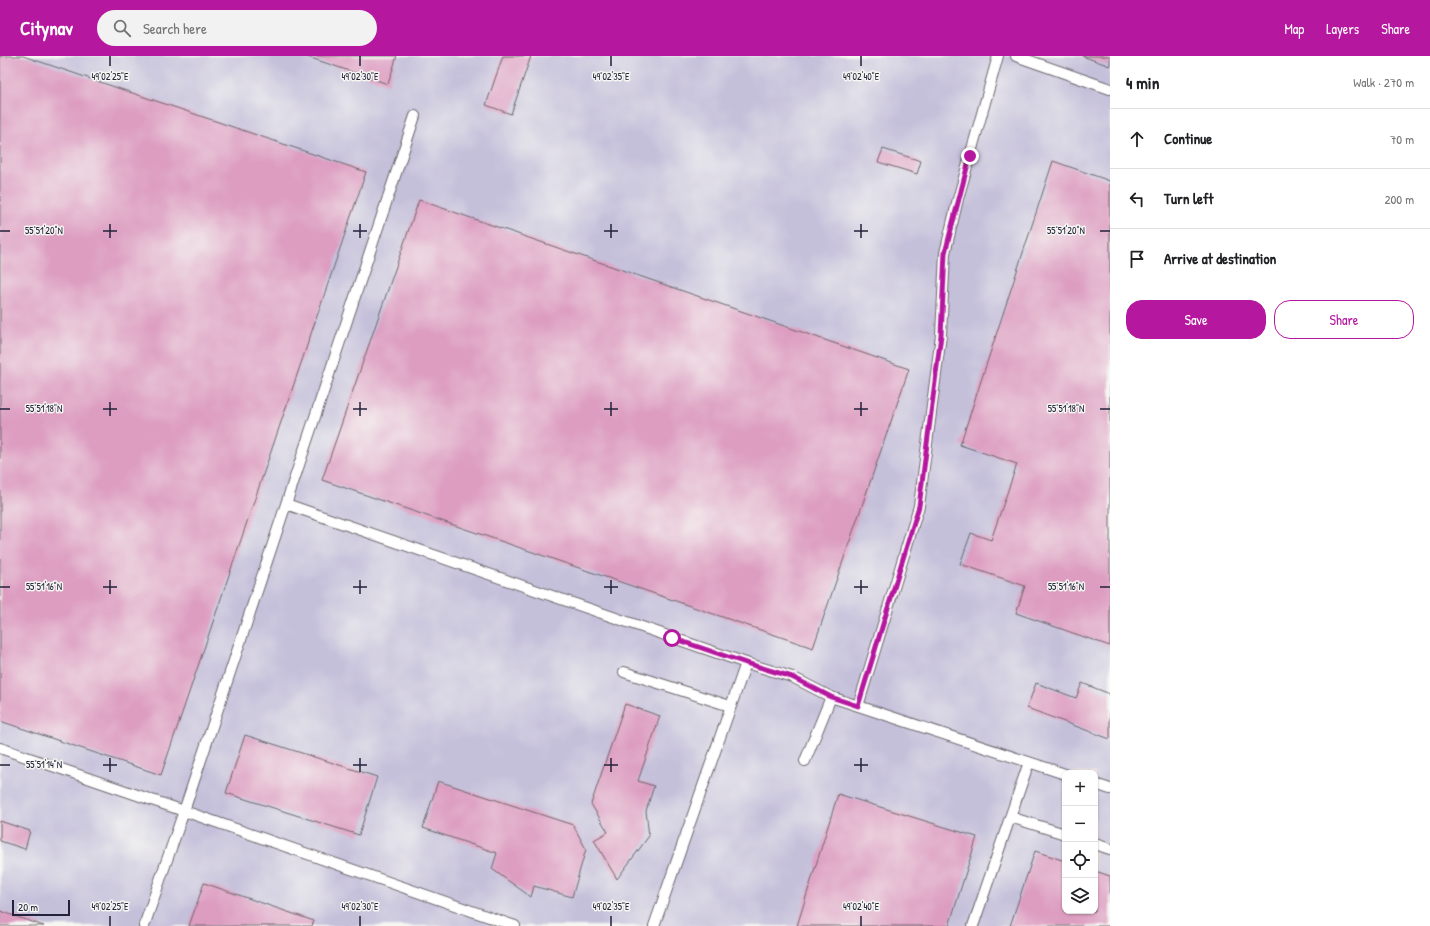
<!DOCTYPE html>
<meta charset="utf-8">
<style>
:root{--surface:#fff;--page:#f2f2f2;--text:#202124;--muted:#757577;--line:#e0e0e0;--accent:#b5179e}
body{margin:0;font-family:"Patrick Hand",sans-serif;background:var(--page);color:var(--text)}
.controls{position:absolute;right:12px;bottom:12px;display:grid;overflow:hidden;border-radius:8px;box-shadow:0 1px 3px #0004}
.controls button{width:36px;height:36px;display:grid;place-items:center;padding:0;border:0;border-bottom:1px solid var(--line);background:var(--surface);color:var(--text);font:20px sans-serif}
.scale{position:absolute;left:12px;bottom:10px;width:58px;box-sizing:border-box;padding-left:4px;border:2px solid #22223b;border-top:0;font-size:11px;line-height:14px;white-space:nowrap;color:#22223b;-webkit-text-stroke:3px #f6f6f2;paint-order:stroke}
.stop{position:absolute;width:12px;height:12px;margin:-9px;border:3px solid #b5179e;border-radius:50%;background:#fff}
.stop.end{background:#b5179e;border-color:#fff;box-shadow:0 1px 4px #0008}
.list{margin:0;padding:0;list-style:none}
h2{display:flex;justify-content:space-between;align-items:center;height:52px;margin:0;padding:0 16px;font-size:17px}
h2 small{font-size:13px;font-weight:400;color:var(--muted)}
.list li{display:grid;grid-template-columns:26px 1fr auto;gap:12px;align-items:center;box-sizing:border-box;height:60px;padding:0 16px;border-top:1px solid var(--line)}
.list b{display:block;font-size:15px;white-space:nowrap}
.list em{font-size:13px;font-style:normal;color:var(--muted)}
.actions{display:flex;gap:8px;padding:12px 16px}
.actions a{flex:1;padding:9px 0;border:1px solid var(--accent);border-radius:16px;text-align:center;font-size:14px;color:var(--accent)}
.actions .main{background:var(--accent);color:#fff}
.icon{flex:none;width:22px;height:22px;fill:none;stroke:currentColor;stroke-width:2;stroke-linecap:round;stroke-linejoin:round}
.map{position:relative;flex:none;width:1110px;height:870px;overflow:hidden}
header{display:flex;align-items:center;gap:24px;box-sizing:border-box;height:56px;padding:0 20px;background:var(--accent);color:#fff}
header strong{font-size:19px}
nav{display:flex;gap:22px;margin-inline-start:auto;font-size:14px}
.search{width:280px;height:36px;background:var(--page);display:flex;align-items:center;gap:10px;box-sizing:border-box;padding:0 14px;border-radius:22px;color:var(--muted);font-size:15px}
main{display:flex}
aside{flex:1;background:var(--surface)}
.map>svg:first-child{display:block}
.industrial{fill:#c5c0da;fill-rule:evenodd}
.building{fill:#dd9dc1}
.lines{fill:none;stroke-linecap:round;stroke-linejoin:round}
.lane-casing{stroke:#6c656c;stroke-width:12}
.lane{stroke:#fff;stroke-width:10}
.route{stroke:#b5179e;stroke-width:5}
.ticks{fill:none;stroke:#22223b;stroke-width:1.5}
.ticks-label{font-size:10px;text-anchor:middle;fill:#22223b;stroke:#f6f6f2;stroke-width:3;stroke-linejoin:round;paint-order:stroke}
</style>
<header>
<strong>Citynav</strong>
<div class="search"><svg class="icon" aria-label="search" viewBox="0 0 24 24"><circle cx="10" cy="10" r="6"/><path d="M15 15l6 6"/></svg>Search here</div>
<nav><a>Map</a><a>Layers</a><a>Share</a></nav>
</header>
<main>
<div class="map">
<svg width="1110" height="870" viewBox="0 0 1110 870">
<rect width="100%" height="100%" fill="#f6f6f2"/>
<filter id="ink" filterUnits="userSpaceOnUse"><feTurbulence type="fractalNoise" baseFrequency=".025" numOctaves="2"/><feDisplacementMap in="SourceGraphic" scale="8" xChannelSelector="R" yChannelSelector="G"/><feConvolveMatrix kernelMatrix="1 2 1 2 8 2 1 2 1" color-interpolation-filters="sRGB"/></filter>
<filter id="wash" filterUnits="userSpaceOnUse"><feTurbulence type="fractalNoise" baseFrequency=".012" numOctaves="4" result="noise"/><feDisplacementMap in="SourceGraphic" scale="16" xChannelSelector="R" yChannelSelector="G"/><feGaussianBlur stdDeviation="0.9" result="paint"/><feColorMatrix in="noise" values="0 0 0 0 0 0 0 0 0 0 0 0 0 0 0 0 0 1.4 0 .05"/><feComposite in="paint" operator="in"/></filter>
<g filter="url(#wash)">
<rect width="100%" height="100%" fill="#f4e1c8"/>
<!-- industrial -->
<path class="industrial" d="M0 0H1110V870H0ZM1065 717H1095V855H1065Z"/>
<g id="blocks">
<!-- building -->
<path class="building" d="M0 0H23L366 116 161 719 0 665Z
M305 0H397L388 28Z
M503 0H531L511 58 486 49Z
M1082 0H1110V10Z
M883 93 921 105 917 118 878 106Z
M1053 105 1110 125V590L1016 557 1025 530 960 508 971 477 991 484 1017 408 960 389Z
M419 144 909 313 813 592 322 424Z
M1036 627 1076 642 1082 627 1110 638V683L1027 652Z
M625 648 660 660 638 725 654 730 646 755 649 780 617 823 594 784 608 776 591 748Z
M245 679 377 721 359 779 226 737Z
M438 725 573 769 586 793 572 841 534 830 531 841 492 813 497 797 423 772Z
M838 738 977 781 949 870H797Z
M0 765 30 775 25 793 0 785Z
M1035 795 1065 805V855H1095V815L1110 820V870H1010Z
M204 827 314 865 312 870H189Z
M0 855 44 870H0Z"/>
</g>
</g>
<g filter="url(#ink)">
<use href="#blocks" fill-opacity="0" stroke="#6c656c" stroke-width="1"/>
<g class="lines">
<!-- lane casing -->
<g class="lane-casing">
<path id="lane" d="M1016 0 1110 33
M286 448 746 607 792 621 831 641 1065 718
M624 616 730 650
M858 650 919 450 941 279 945 197 958 143 998 0
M0 692 184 755 415 60
M805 705 831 641
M1095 728 1110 733
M1010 761 1065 778
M1095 788 1110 793
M144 870 184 755 515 870
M654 870 746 607
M973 870 1029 706"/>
</g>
<!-- lane -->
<use href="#lane" class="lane"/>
</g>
</g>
<g class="lines" filter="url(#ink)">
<!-- route -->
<path class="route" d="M672 582 746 607 792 621 831 641 858 650 919 450 941 279 945 197 970 100"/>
</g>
<!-- ticks -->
<path class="ticks" d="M110 0V10M360 0V10M611 0V10M861 0V10M110 168V182M360 168V182M611 168V182M861 168V182M0 175H10M103 175H117M353 175H367M604 175H618M854 175H868M1100 175H1110M110 346V360M360 346V360M611 346V360M861 346V360M0 353H10M103 353H117M353 353H367M604 353H618M854 353H868M1100 353H1110M110 524V538M360 524V538M611 524V538M861 524V538M0 531H10M103 531H117M353 531H367M604 531H618M854 531H868M1100 531H1110M110 702V716M360 702V716M611 702V716M861 702V716M0 709H10M103 709H117M353 709H367M604 709H618M854 709H868M110 860V870M360 860V870M611 860V870M861 860V870"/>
<g class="ticks-label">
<text x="110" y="24">49°02'25"E</text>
<text x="360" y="24">49°02'30"E</text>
<text x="611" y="24">49°02'35"E</text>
<text x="861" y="24">49°02'40"E</text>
<text x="44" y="178">55°51'20"N</text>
<text x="1066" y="178">55°51'20"N</text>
<text x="44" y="356">55°51'18"N</text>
<text x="1066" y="356">55°51'18"N</text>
<text x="44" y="534">55°51'16"N</text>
<text x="1066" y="534">55°51'16"N</text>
<text x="44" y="712">55°51'14"N</text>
<text x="110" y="854">49°02'25"E</text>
<text x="360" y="854">49°02'30"E</text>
<text x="611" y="854">49°02'35"E</text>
<text x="861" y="854">49°02'40"E</text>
</g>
</svg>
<div class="controls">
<button>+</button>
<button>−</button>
<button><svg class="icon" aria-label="locate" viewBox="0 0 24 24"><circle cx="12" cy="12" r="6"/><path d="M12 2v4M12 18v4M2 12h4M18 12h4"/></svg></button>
<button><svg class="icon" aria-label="layers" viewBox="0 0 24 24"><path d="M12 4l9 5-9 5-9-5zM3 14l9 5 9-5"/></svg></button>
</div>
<div class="scale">20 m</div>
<div class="stop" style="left:672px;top:582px"></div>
<div class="stop end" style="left:970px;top:100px"></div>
</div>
<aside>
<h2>4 min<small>Walk · 270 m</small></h2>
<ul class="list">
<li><svg class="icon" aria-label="ahead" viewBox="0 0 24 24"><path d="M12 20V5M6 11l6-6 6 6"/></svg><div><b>Continue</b></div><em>70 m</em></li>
<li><svg class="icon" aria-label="left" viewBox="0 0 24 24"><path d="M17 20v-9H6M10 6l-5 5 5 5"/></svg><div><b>Turn left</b></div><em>200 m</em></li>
<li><svg class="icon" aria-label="arrive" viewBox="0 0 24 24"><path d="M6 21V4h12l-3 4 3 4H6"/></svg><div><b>Arrive at destination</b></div></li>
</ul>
<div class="actions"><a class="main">Save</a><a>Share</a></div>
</aside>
</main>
